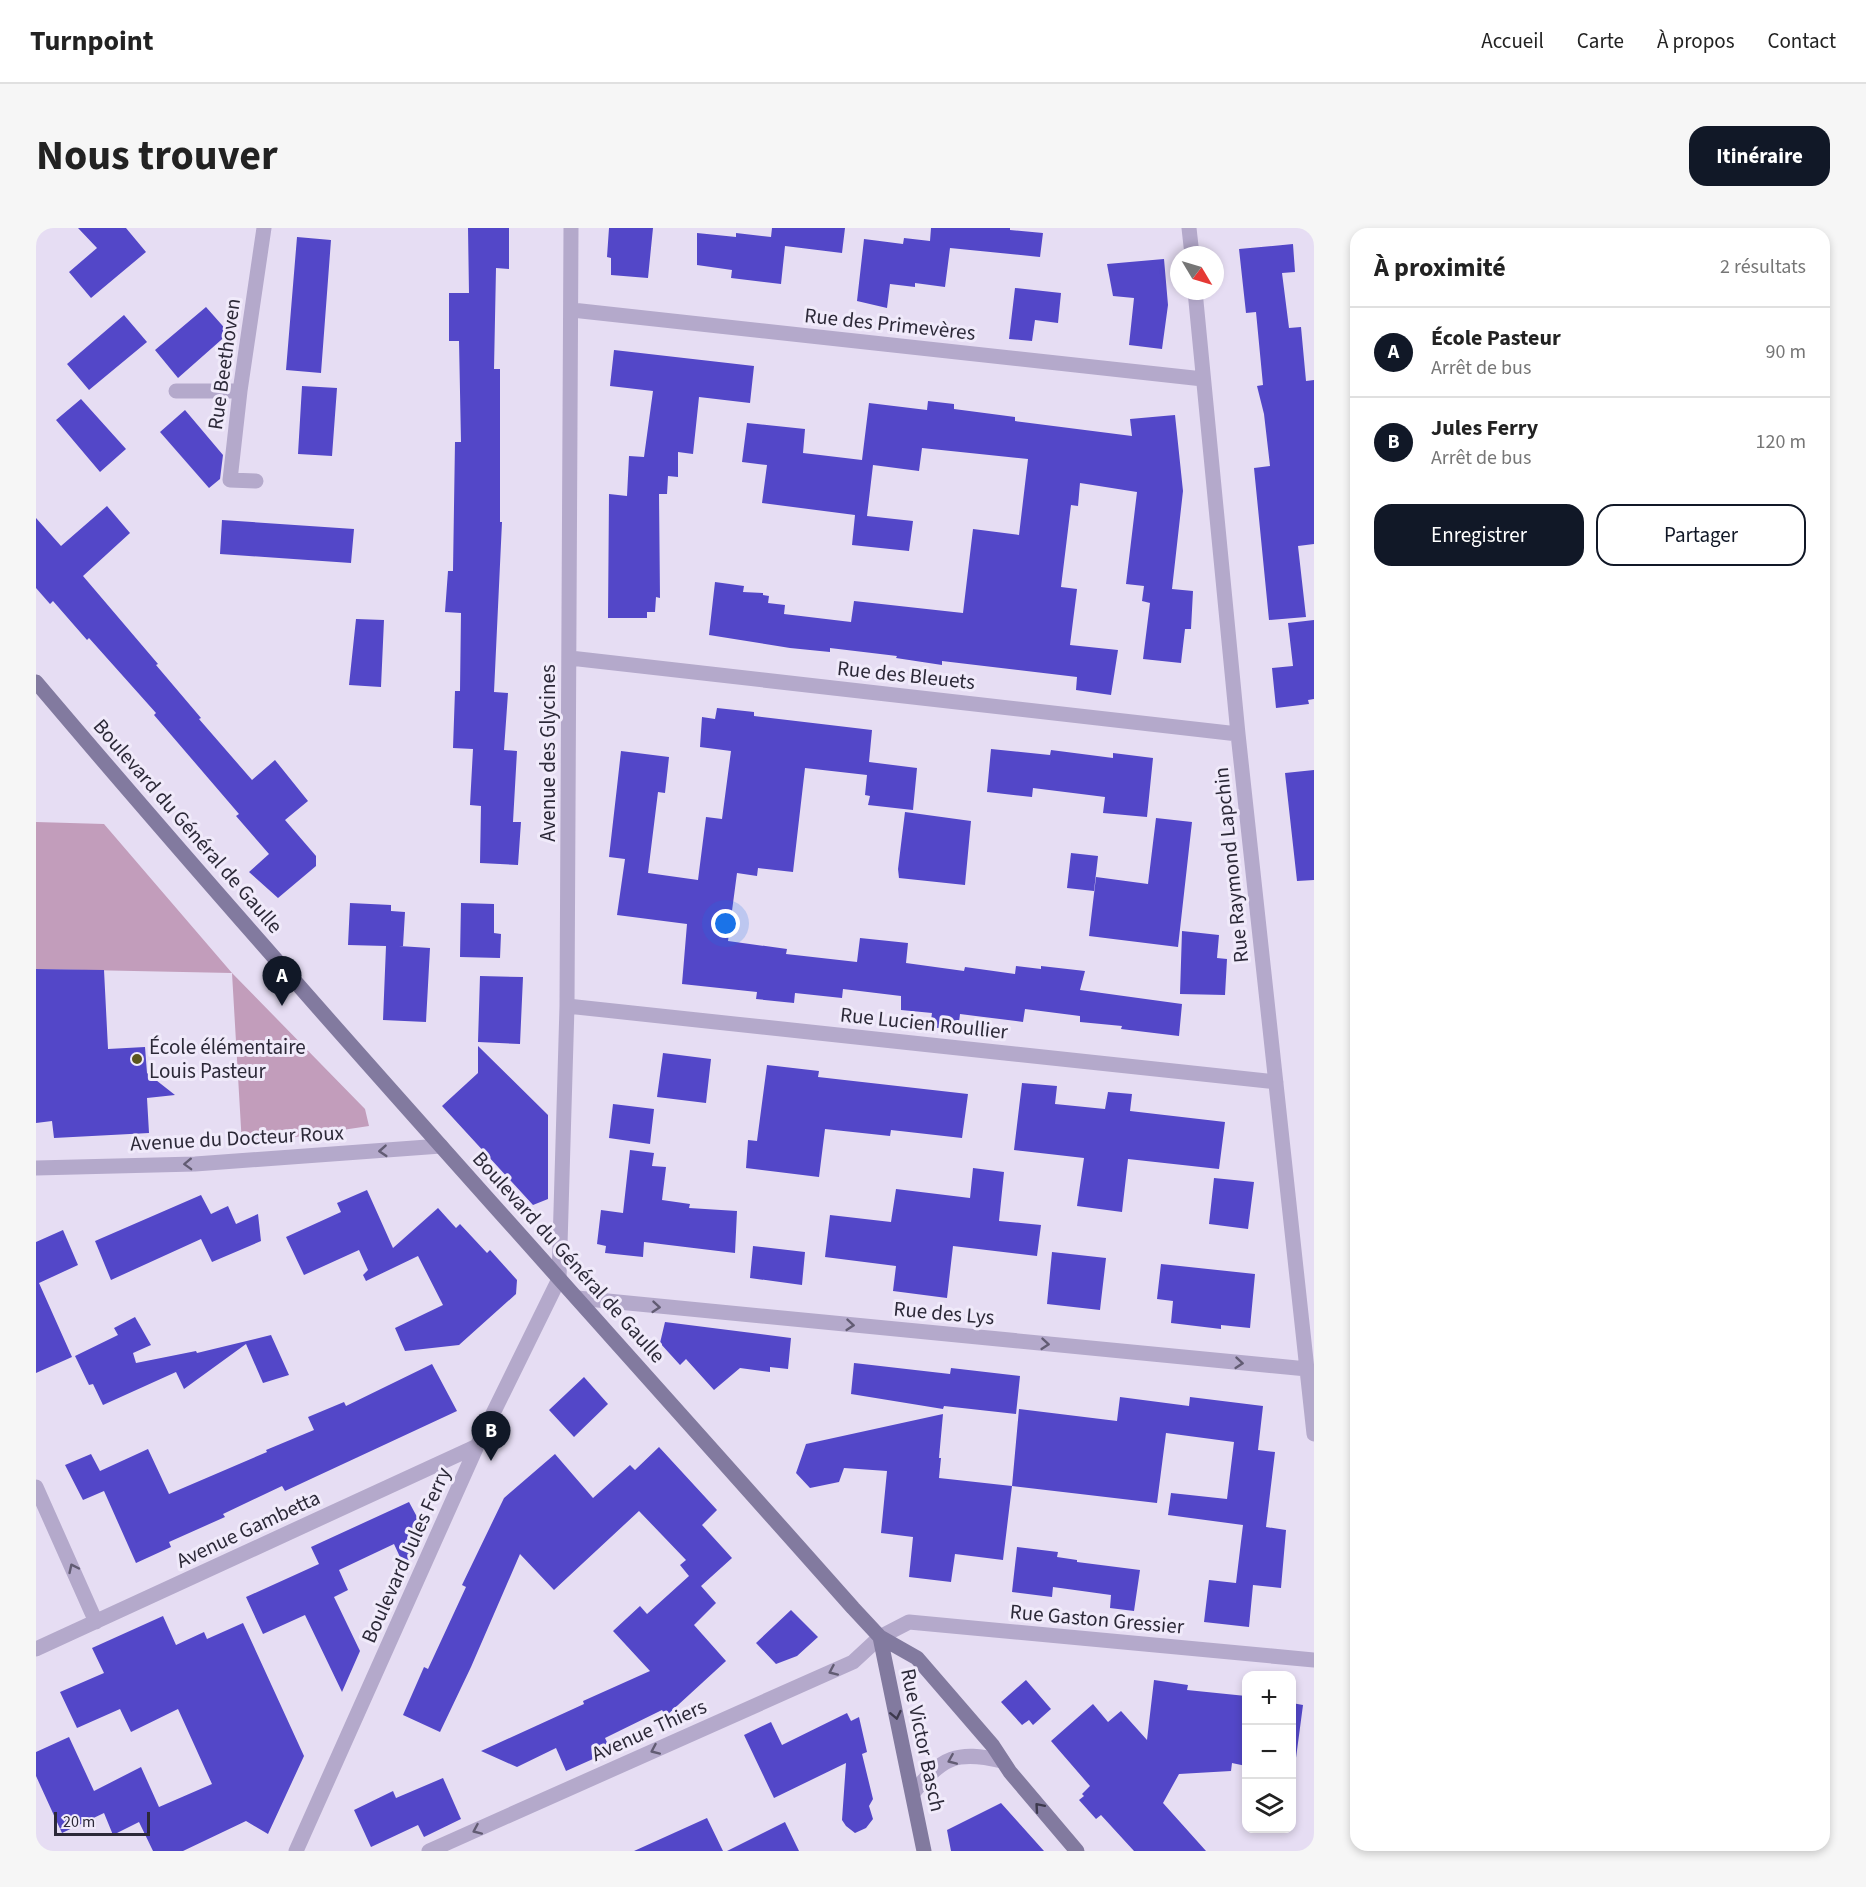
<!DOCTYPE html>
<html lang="fr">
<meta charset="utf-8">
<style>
:root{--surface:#fff;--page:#f6f6f6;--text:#222;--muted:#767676;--line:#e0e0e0;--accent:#111827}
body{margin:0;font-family:"Source Sans 3",sans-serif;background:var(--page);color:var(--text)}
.controls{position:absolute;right:18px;bottom:18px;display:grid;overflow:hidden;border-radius:12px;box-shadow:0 3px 9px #0003}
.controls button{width:54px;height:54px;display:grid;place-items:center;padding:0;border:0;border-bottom:2px solid var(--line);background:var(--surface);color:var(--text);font:30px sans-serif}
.compass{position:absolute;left:1134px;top:18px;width:54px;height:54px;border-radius:50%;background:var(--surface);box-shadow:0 3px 9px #0003;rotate:128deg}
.scale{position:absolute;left:18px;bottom:15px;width:96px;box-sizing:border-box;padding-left:6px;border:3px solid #2c2938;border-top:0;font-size:16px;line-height:21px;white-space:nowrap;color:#2c2938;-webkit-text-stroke:4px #f0eafa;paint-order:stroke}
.you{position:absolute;left:690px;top:696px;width:21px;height:21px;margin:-15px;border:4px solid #fff;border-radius:50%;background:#1a73e8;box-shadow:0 0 0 9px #1a73e833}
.badge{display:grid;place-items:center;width:39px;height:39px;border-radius:50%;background:var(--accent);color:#fff;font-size:20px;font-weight:700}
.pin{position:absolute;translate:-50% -50px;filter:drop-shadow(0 2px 3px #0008)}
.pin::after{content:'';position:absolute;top:32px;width:21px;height:18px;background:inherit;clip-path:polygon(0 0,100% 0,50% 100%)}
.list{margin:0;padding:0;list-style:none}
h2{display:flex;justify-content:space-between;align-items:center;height:78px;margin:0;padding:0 24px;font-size:26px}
h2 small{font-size:20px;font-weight:400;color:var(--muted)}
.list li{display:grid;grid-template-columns:39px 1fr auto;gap:18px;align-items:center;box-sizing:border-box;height:90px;padding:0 24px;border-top:2px solid var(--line)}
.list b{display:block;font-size:22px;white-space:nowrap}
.list p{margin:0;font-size:20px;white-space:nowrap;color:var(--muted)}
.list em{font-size:20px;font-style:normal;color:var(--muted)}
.actions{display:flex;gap:12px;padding:18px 24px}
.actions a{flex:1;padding:14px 0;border:2px solid var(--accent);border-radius:18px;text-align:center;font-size:21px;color:var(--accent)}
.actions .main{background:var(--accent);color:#fff}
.icon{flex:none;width:33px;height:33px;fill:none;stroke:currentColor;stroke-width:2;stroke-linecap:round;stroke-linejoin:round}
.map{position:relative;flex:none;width:1278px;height:1623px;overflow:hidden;border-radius:18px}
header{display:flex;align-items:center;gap:36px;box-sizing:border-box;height:84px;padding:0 30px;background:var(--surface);border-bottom:2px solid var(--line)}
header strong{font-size:28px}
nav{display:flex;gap:33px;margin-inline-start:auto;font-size:21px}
.intro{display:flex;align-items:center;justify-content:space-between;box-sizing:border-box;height:144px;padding:0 36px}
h1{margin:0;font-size:42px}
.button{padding:15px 27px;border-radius:18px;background:var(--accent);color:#fff;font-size:21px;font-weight:700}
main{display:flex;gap:36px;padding:0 36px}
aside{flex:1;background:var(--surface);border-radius:18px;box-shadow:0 3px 9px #0003}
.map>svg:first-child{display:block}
.green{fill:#c29dbb}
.building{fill:#5347c8}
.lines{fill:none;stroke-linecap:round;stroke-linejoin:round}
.street{stroke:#b4a9cb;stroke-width:15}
.secondary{stroke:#827a9f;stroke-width:15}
.oneway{stroke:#625c73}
.oneway2{stroke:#3d394d}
.poi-dot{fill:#5b561d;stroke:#f0eafa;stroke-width:2}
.labels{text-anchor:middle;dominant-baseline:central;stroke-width:6;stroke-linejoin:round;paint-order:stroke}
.street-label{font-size:21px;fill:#2c2938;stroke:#f0eafa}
.poi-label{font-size:21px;fill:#2c2938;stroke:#f0eafa;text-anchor:start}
</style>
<header>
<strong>Turnpoint</strong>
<nav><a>Accueil</a><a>Carte</a><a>À propos</a><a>Contact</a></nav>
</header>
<div class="intro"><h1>Nous trouver</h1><a class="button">Itinéraire</a></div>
<main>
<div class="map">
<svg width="1278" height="1623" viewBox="0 0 1278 1623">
<rect width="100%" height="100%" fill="#e6ddf3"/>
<!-- green -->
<path class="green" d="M0 594 68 596 196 745 329 881 333 898 206 917 196 745 0 741Z"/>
<!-- building -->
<path class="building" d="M42 0H90L110 24 55 70 33 44 61 20Z
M432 0H473V41L460 40 458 141H464V294H466L458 464 472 465 468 522 481 523 477 594H485L482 637 444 635 445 578 434 577 437 521 417 520 419 463H424L425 385 409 384 412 343H417L419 214H425L423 113H413V65H433Z
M573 0H617L612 50 575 47V30L571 29Z
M736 0H809L806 25 749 18 745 56 695 50 696 42 661 37V5L700 9V5L735 9Z
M895 0H974V2L1007 5 1004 29 914 20 909 59 879 55V59L854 56 851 80 821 73 828 11 867 16 868 10 894 13Z
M261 9 295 12 285 145 250 142Z
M1257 16 1259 44 1246 45 1253 100 1265 99 1270 153 1278 152V316L1262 318 1270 389 1233 392 1218 240 1234 238 1228 186 1221 158 1227 157 1220 84 1210 85 1203 21Z
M1128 31 1132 77 1126 121 1093 117 1098 70 1077 68 1071 36Z
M979 60 1025 65 1022 95 999 92 996 113 973 111Z
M170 79 193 105 142 150 119 122Z
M88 87 111 114 53 162 31 136Z
M578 122 718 138 714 175 663 169 657 226 642 224V249L632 248 631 266H623L624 370 620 369 619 384H611V390H572L573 266 591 268 593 228 608 229 617 163 574 158Z
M266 158 301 160 296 228 262 226Z
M45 171 90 221 64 244 20 192Z
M892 173 918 176V181L979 189V193L1096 208 1094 191 1139 187 1147 263 1136 361 1157 363 1155 401H1149L1145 435 1107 431 1114 375 1106 373 1108 358 1090 356 1101 264 1044 255 1042 278 1035 277 1025 359 1041 361 1034 417 1082 422 1075 467 1040 462 1041 449 906 433V437L860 430 861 428 794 420V424L754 420 673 407 679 354 708 358 707 364 727 365V367L733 368 732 375 749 377 748 386 815 394 818 373 927 385 937 301 983 307 992 231 886 220 883 243 837 237 831 288 877 293 873 323 816 317 819 287 726 275 731 237 706 234 711 195 769 201 767 225 826 232 833 175 891 182Z
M149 182 187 227 184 251 173 260 124 204Z
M71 278 94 305 47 348 122 436 120 437 165 490 163 491 216 552 239 532 272 573 249 592 280 628V638L242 670 213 644 233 626 200 588 203 586 118 487 120 485 53 410 51 412 17 373 14 376 0 360V290L25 318Z
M186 292 318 301 315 335 184 326Z
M320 391 348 392 345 459 313 457Z
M1278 392V471L1272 472 1273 476 1240 480 1236 440 1257 438 1252 395Z
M681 480 718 484V488L836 502 833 534 881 540 877 582 832 577 834 568 829 567 831 547 769 540 757 644 722 640 721 648 701 645 692 713 751 721 750 726 821 734 824 710 872 715 870 735 928 743 929 739 979 746 980 738 1005 741V738L1049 743 1044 762 1146 776 1143 808 1085 801 1086 798 1044 794V788L989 781 987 794 924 786 922 802 894 799 896 785 865 782V768L807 761 806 770 759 765 758 775 720 771 721 764 646 756 651 696 581 687 589 631 573 629 581 559 585 523 633 529 629 565 622 564 612 645 662 652 670 589 686 591 695 523 664 519 666 489 679 491Z
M955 521 1014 527 1015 522 1077 530V525L1117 530 1111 589 1067 585 1069 569 997 560 996 569 951 564Z
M1278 542V652L1261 653 1249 545Z
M869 584 935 593 929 657 863 650 862 641Z
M1120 590 1156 594 1142 719 1053 708 1060 649 1112 656Z
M1035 625 1062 628 1058 663 1031 660Z
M314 675 355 677V683L369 684 367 718H363L394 720 390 794 347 792 350 718 312 717Z
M425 675 458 676V705L465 706 464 730 424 729Z
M1146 703 1183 707 1181 730 1191 731 1189 767 1144 766Z
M0 741 68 742 72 821 109 819 111 845 139 867 111 870 113 905 18 910 16 893 0 895Z
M444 748 487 749 484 816 442 814Z
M442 818 512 887V971L497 977 406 878 442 845Z
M627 825 675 831 670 875 621 869Z
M731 837 783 843 782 849 932 866 926 910 855 902 854 908 789 901 783 949 710 940 712 912 721 913Z
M986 855 1021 858 1019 876 1069 881 1072 864 1096 866 1094 883 1189 894 1183 941 1092 931 1086 984 1041 978 1048 930 978 922Z
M577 876 618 881 614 916 573 910Z
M594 922 618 925 616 938 630 939 626 972 654 976 653 980 701 983 699 1025 608 1014 607 1029 569 1025 570 1018 561 1016 565 982 587 985Z
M937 940 968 944 963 993 1005 997 1001 1028 917 1018 911 1070 857 1063 860 1038 789 1029 794 987 855 994 860 961 934 970Z
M1178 950 1218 954 1212 1001 1173 996Z
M331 962 357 1020 402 980 420 1000 424 996 451 1025 454 1022 481 1052 480 1066 423 1117 369 1123 359 1100 407 1077 382 1028 330 1053 327 1047 332 1042 323 1022 268 1047 250 1009 305 984 301 975Z
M165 967 175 986 192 978 200 996 222 986 225 1013 176 1034 165 1011 75 1052 59 1013Z
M27 1002 42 1037 3 1055 36 1129 0 1145V1014Z
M717 1018 769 1024 766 1057 714 1050Z
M1016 1024 1070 1030 1064 1082 1011 1076Z
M1125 1036 1219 1046 1214 1100 1185 1097V1101L1135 1095 1137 1073 1121 1071Z
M99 1089 115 1117 97 1125 100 1135 160 1123 161 1125 235 1107 253 1147 227 1155 210 1116 148 1161 140 1144 67 1177 57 1156 53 1157 39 1128 82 1107 78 1100Z
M629 1094 755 1110 752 1141 734 1139V1144L704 1140 678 1162 650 1131 644 1137 624 1115Z
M818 1135 914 1146 915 1140 984 1148 980 1186 908 1178 907 1181 815 1166Z
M396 1136 421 1183 249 1263 246 1258 187 1286 189 1289 133 1314 135 1319 100 1335 68 1263 47 1272 29 1237 55 1226 64 1243 112 1221 133 1266 231 1224 230 1222 278 1202 272 1189 308 1174 310 1178Z
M548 1149 572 1176 538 1209 513 1182Z
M1084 1169 1153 1178 1154 1169 1227 1178 1222 1222 1239 1224 1230 1299 1250 1302 1245 1360 1217 1357 1213 1399 1168 1394 1173 1352 1200 1355 1207 1297 1132 1287 1135 1265 1191 1271 1198 1214 1130 1205 1121 1275 976 1258 983 1181 1081 1193Z
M907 1186 903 1230H905L903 1250 976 1258 967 1332 919 1326 915 1354 873 1349 877 1309 845 1305 851 1243 808 1240 803 1254 774 1260 760 1245 770 1216Z
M623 1219 681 1282 666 1297 696 1330 665 1358 680 1375 658 1397 690 1433 630 1488 626 1482 569 1510 575 1523 530 1543 520 1520 481 1539 445 1523 548 1476 547 1473 614 1443 577 1403 604 1378 611 1386 653 1348 644 1337 650 1332 603 1283 518 1362 484 1326 435 1439 404 1504 367 1487 388 1439 392 1441 430 1359 426 1357 468 1270 519 1226 557 1270 594 1237 599 1242Z
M373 1274 387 1300 369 1340 358 1316 303 1342 312 1362 298 1369 324 1423 306 1464 269 1387 227 1406 210 1369 283 1336 275 1319Z
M981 1319 1022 1324 1021 1329 1041 1332V1334L1104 1342 1098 1383 1074 1380 1075 1367 1017 1359 1016 1369 976 1364Z
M755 1382 782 1409 761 1428 740 1436 720 1415Z
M127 1388 140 1417 168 1404 171 1411 207 1395 268 1528 232 1606 210 1593 147 1623H117L103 1594 77 1607 68 1585 26 1605 0 1548V1524L33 1509 58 1563 105 1539 123 1579 176 1556 142 1481 95 1504 84 1481 41 1500 24 1464 68 1445 56 1420Z
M990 1452 1015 1481 997 1497 993 1492 986 1497 965 1474Z
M1118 1452 1152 1457 1151 1462 1210 1468V1538L1196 1535 1195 1543 1143 1546 1127 1575 1170 1623H1098L1065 1587 1060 1591 1043 1572 1048 1568 1046 1566 1054 1558 1015 1513 1057 1476 1072 1494 1085 1483 1111 1512Z
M1256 1475 1267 1477 1258 1545 1256 1544Z
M811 1485 815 1493 823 1489 831 1524 826 1526 837 1571 833 1578 837 1591 830 1600 819 1605 810 1598 806 1592 810 1535 738 1570 708 1507 735 1494 746 1517Z
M407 1550 425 1591 388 1609 382 1597 335 1619 318 1582 357 1563 360 1570Z
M965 1575 1008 1623H915L911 1602Z
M671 1590 687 1623H598Z
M749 1594 763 1623H691Z"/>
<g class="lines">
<!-- street -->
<path class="street" d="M1153 0 1156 27
M1159 63 1202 506 1278 1206
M536 82 1167 151
M140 163H204
M220 253 194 252 204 163 228 0
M534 430 1202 506
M531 778 1240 854
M0 940 159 936 405 918
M541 1070 1271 1141
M0 1259 60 1394
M0 1421 441 1218
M877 1565C906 1529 921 1522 966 1533
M260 1623 441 1218 523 1051 531 778 535 0
M393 1623 817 1434 844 1409 873 1394 1278 1432"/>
<!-- secondary -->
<path class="secondary" d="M0 454C266 768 544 1072 817 1380L844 1409 881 1430 957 1518 974 1544 1041 1623
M844 1409 888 1623"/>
</g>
<!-- one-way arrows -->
<defs><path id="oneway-chevron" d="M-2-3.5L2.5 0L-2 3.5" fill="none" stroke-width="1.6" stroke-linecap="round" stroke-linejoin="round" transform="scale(1.5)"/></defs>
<g class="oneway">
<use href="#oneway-chevron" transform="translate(347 923) rotate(176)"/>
<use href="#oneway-chevron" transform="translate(152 936) rotate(178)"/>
<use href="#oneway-chevron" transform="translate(620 1079) rotate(5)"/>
<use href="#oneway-chevron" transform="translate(814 1097) rotate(5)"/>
<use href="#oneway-chevron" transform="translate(1009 1116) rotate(5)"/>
<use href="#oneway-chevron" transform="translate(1203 1135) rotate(5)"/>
<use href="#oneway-chevron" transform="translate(37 1340) rotate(-115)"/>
<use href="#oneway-chevron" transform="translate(797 1443) rotate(156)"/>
<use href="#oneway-chevron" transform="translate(619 1522) rotate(156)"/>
<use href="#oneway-chevron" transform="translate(916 1532) rotate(157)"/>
<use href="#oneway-chevron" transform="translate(441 1602) rotate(156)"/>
</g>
<g class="oneway2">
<use href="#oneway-chevron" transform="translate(860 1487) rotate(78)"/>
<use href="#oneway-chevron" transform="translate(1003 1579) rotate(-131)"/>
</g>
<!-- markers -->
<circle class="poi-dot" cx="101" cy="831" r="6"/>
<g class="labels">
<!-- street labels -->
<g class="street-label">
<text transform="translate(854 96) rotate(6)">Rue des Primevères</text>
<text transform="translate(188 136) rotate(-82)">Rue Beethoven</text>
<text transform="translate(870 447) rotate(6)">Rue des Bleuets</text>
<text transform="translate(512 525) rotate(-90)">Avenue des Glycines</text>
<text transform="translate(152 598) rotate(49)">Boulevard du Général de Gaulle</text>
<text transform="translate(1195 637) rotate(-96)">Rue Raymond Lapchin</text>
<text transform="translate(888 795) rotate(6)">Rue Lucien Roullier</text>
<text transform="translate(201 910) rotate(-3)">Avenue du Docteur Roux</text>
<text transform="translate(533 1029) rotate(48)">Boulevard du Général de Gaulle</text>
<text transform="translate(908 1085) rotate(5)">Rue des Lys</text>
<text transform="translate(212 1301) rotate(-25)">Avenue Gambetta</text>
<text transform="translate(370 1327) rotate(-66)">Boulevard Jules Ferry</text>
<text transform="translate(1061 1391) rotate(5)">Rue Gaston Gressier</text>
<text transform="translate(613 1502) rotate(-24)">Avenue Thiers</text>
<text transform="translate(887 1512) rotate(78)">Rue Victor Basch</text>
</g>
<!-- poi labels -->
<g class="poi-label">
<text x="113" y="819">École élémentaire<tspan x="113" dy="24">Louis Pasteur</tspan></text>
</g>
</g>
</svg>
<div class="controls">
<button>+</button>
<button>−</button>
<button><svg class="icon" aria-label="layers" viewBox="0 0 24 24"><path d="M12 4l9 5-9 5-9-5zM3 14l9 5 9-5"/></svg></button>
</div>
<svg class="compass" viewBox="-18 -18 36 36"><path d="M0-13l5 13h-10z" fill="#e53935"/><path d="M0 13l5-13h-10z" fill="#767676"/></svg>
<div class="scale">20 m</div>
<div class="you"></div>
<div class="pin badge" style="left:246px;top:778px">A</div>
<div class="pin badge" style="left:455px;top:1233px">B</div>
</div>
<aside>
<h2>À proximité<small>2 résultats</small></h2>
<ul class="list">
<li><span class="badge">A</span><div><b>École Pasteur</b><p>Arrêt de bus</p></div><em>90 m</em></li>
<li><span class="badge">B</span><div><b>Jules Ferry</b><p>Arrêt de bus</p></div><em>120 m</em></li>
</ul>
<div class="actions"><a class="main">Enregistrer</a><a>Partager</a></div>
</aside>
</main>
